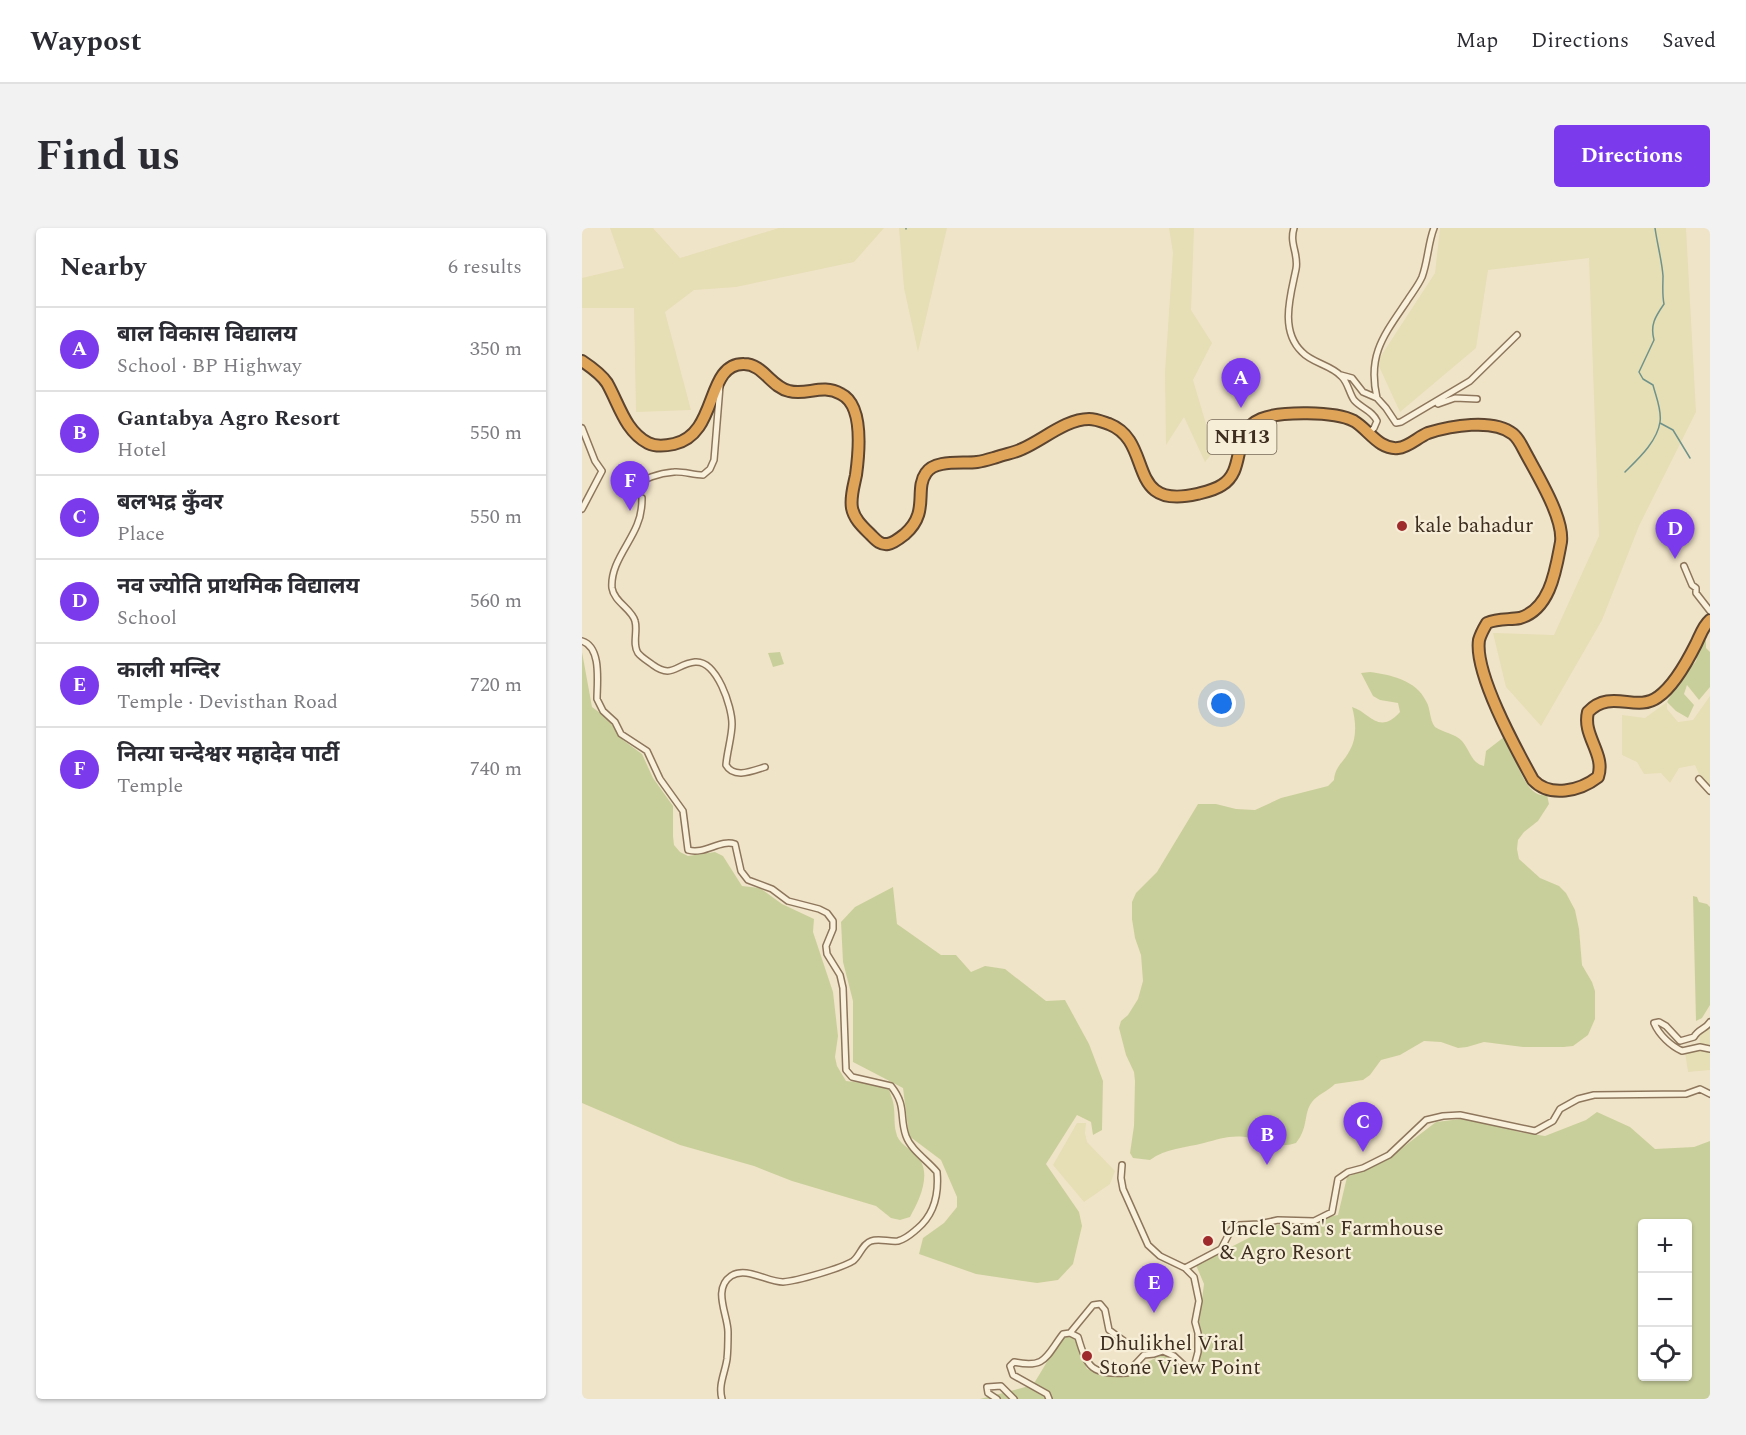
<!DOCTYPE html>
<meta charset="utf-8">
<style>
:root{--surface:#fff;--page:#f2f2f3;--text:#2b2b33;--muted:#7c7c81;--line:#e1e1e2;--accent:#7c3aed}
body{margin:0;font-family:Spectral,"Noto Sans Devanagari",serif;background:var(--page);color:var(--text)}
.controls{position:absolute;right:18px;bottom:18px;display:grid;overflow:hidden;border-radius:6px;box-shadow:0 2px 4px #0004}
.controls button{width:54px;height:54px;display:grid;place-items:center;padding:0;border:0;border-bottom:2px solid var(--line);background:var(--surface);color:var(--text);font:30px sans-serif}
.you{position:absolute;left:640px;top:476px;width:21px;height:21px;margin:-15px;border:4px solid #fff;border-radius:50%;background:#1a73e8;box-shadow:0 0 0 9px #1a73e833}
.badge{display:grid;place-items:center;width:39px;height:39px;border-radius:50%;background:var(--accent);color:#fff;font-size:20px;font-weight:700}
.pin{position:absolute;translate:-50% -50px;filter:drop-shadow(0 2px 3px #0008)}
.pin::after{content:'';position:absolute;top:32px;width:21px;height:18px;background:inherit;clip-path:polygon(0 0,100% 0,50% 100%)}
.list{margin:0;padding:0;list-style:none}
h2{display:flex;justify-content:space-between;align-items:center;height:78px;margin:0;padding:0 24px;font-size:26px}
h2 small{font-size:20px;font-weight:400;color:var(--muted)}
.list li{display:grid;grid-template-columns:39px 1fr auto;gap:18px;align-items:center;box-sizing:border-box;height:84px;padding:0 24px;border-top:2px solid var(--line)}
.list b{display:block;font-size:22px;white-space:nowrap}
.list p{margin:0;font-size:20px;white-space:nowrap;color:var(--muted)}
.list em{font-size:20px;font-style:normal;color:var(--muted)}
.icon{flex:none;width:33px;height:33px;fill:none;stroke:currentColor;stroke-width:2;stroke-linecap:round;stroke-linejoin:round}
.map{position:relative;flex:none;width:1128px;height:1171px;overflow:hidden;border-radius:6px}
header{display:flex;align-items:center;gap:36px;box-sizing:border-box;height:84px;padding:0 30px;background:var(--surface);border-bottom:2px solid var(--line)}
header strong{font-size:28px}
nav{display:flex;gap:33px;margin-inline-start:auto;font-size:21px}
.intro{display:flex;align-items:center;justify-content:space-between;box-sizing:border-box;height:144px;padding:0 36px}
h1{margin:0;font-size:42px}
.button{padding:15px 27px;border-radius:6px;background:var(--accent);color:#fff;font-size:21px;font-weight:700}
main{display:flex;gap:36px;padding:0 36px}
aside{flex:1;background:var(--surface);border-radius:6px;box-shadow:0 2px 4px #0004}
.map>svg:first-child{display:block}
.farmland{fill:#e6deb5}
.green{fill:#c9cf9b;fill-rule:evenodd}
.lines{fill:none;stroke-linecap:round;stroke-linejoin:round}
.stream{stroke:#6f938a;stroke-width:1.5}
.street-casing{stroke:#8d765c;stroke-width:8}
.highway-casing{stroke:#5b4430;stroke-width:14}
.street{stroke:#faf1dc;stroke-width:5}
.highway{stroke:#e0a458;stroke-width:10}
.poi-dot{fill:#9e2a2b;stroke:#f7eed8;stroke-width:2}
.labels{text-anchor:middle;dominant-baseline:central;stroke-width:4.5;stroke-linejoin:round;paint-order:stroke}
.shield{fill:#f7eed8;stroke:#756857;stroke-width:1.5}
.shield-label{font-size:20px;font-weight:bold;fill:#3d2e20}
.poi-label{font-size:21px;fill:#3d2e20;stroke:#f7eed8;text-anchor:start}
</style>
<header>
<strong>Waypost</strong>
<nav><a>Map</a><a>Directions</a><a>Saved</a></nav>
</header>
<div class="intro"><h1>Find us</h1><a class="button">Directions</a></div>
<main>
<aside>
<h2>Nearby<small>6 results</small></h2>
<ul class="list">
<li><span class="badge">A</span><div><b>बाल विकास विद्यालय</b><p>School · BP Highway</p></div><em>350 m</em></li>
<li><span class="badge">B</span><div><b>Gantabya Agro Resort</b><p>Hotel</p></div><em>550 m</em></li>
<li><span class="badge">C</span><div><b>बलभद्र कुँवर</b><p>Place</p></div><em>550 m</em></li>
<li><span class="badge">D</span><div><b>नव ज्योति प्राथमिक विद्यालय</b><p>School</p></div><em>560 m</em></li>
<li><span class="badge">E</span><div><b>काली मन्दिर</b><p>Temple · Devisthan Road</p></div><em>720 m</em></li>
<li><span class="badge">F</span><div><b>नित्या चन्देश्वर महादेव पार्टी</b><p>Temple</p></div><em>740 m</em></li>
</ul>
</aside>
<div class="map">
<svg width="1128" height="1171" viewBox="0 0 1128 1171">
<rect width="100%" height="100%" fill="#f0e4c8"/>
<!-- farmland -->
<path class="farmland" d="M28 0H71L98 30 197 0H302L272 34 154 59 112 62 83 84 109 182 54 184 52 80H0V50L42 40Z
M317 0H365L336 124 322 60Z
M587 0H612L609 82 630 115 611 152 632 223 623 234 602 189 584 217 583 144 591 25Z
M858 0H1104L1114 184 1057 298 1020 392 959 498 924 459 911 405 972 407 1017 308 1007 30 906 42 894 120 818 184 795 134 853 45Z
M1128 468V559H1123L1113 537 1097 540 1088 555 1079 545 1062 546 1055 534 1040 527V487L1063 490 1085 474V481L1096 494 1111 492Z
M1128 790V842L1106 844 1103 824 1118 818 1117 799Z
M495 895H504L503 905 505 914 533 943 528 956 502 974 471 937Z"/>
<!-- green -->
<path class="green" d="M1124 412V420L1128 424V459L1117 472 1105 457 1102 466 1112 477 1106 490 1094 483 1085 474 1094 458 1114 433 1119 415Z
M0 424 10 479 25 490 41 512 60 526 71 550 91 578V608L92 617 98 624 106 628 133 624 141 628 160 658 178 660 200 676 232 691 231 704 251 764 256 808 253 829 255 838 264 853 306 858C308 866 312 873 312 881 313 889 312 897 314 904 316 916 328 920 335 928 351 945 337 973 328 989L318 992 309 990 294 978 210 953 172 938 98 917 0 875Z
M198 424 202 436 191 439 186 425Z
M788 444C809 447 834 452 844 473 849 481 847 491 853 499 862 505 872 505 880 513 888 522 889 535 902 538L904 523 922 509C934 523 941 572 965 567L967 576 956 593 942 604 936 612 935 621 937 631 958 650 977 658 984 665 993 682 997 701 1000 737 1010 754 1013 763V791L1006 807 991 818 982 819H941L902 814 885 819 876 820 859 814 842 813 818 827 799 832 788 847 781 852 753 856C746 863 735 867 730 874 721 886 727 899 714 915 696 921 685 913 668 910 651 906 638 911 622 915 603 920 584 920 568 932L551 930 548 925 552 898 553 853 552 844 544 827 537 800 539 793 546 787 556 771 561 753 559 727 553 710 550 691V674L554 665 575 644 616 576H634L654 581 673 582 699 570 746 558 752 552C753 538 762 534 768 522 775 510 774 493 770 479 788 484 796 508 818 484L816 475 798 472 791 468 779 445Z
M311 659 315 696 359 727H374L389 744 403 738 423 741 464 773 483 772 507 816 521 853 520 902 511 907 509 894 495 887 464 936 497 984 500 998 491 1036 476 1052 455 1055 394 1046 337 1026 341 1010 362 995 375 979V969L359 932 327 908 321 860 271 834V773L261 734 259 694 273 679Z
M1111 668 1115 669 1117 674 1125 676 1128 679V777L1120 790 1114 793Z
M1015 884 1048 899 1073 921 1112 919 1128 913V1171H398L451 1157 480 1109 488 1106 494 1112 505 1141 526 1147 548 1146 558 1138 585 1124 601 1143 615 1142 617 1094 622 1056 614 1037 690 998 756 987 765 949 803 933 854 894 887 890 937 904 963 908 1004 892ZM1060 996H1106V1148H1060Z"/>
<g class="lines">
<!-- stream -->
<path class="stream" d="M324 0V1
M1078 195 1091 202 1108 230
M1043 244C1056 231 1075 214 1078 194 1080 182 1074 169 1071 157L1061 151 1057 144 1072 112C1068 97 1073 89 1082 76 1080 66 1081 58 1081 48 1080 33 1075 15 1073 0"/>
<!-- street casing -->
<g class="street-casing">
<path id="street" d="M712 0C707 16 717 26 714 41 709 66 697 102 720 124 730 135 749 137 759 148 766 154 767 165 772 172 780 181 790 182 795 193L792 200 786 206
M759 147 770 150 781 164 795 170 804 180 814 195 819 194 888 153 935 107
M795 170C785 127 802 107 825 73 830 65 836 58 840 49 846 33 846 15 852 0
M856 176 873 170 895 171
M0 200 13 233 20 243 0 281
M52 261C59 250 79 245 92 244 101 243 111 247 121 247L128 241 132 232 138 158
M60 270C60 279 59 288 55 297 47 317 28 337 30 360 32 374 50 381 53 393 56 403 50 416 56 425 60 430 66 433 71 437 90 451 94 436 113 434 135 432 150 479 150 496 150 508 145 524 144 537 152 551 170 543 183 539
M1102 338 1110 357 1114 360V365L1128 383
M0 413C20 419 15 455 15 471L21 483 33 494 39 506 65 523 78 551 101 583 106 622C123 627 138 611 153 616L159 643 166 652 190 661 206 673 237 681 245 685 251 693V701L244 718 245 726 258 747 261 760 264 842 270 849 309 858C325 878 317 888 324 908 329 922 345 932 355 944 357 966 353 986 335 1001 329 1006 324 1011 316 1013 307 1014 297 1010 289 1013 280 1016 278 1028 271 1033 260 1040 215 1053 201 1054 185 1054 164 1038 149 1048 130 1061 146 1087 146 1104 146 1112 146 1122 145 1131 143 1145 136 1157 140 1171
M1117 551 1128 563
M1128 794C1124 801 1116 801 1112 809L1098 813 1084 798 1077 794 1072 795C1077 807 1089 818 1100 823L1118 819 1128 821
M603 1040 639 1021 649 1002 657 997 677 996 696 992 732 993 750 984 756 951 766 944 781 940 807 927 844 892 861 888 878 887 953 903 971 893 978 881 996 871 1012 867 1104 866 1118 861 1128 866
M488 1105 511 1077 518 1076 523 1082 527 1102 542 1113
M415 1171 406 1165 405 1159 419 1158 432 1171
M467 1171 465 1166 431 1147 428 1138 432 1134C464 1141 464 1128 481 1106L488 1105 496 1109C505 1140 510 1147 545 1145L562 1127 572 1126 581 1123 592 1128 606 1141 612 1139 616 1124V1105L613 1094 617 1073 612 1049 603 1040 578 1028 566 1017 541 961 539 950 540 937"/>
</g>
<!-- highway casing -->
<g class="highway-casing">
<path id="highway" d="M0 133C9 139 19 146 25 155 37 176 43 203 66 215 74 219 83 218 92 216 137 206 123 135 162 136 181 136 189 159 207 163 225 168 240 155 259 166 282 177 277 225 274 247 272 257 268 269 270 280 272 291 281 299 289 307 294 312 298 317 306 316 312 315 318 310 323 306 348 284 332 262 344 245 353 231 381 236 395 234 402 233 408 231 415 229 423 226 432 225 440 221 461 212 484 191 507 191 514 191 521 194 527 196 573 214 542 283 615 266 623 264 633 262 640 257 665 242 648 204 679 191 698 183 753 183 772 193 786 201 797 222 816 220 827 219 836 209 846 205 868 198 911 190 931 206 936 210 939 216 942 222 954 245 982 289 979 314 974 340 969 381 938 390 927 392 916 390 905 395 902 400 899 405 897 412 892 445 934 521 951 552 968 570 998 563 1016 549 1024 526 1000 508 1006 484 1029 460 1054 485 1076 469 1092 458 1105 434 1114 416 1118 408 1121 398 1128 392"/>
</g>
<!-- street -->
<use href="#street" class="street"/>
<!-- highway -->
<use href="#highway" class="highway"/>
</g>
<!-- markers -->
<g class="poi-dot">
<circle cx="820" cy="298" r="6"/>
<circle cx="626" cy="1013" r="6"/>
<circle cx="505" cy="1128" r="6"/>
</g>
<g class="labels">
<!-- shield labels -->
<rect class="shield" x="625.5" y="192" width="69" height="34" rx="4.5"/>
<g class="shield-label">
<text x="660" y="209">NH13</text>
</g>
<!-- poi labels -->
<g class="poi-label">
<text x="832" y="298">kale bahadur</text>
<text x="638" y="1001">Uncle Sam's Farmhouse<tspan x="638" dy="24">&amp; Agro Resort</tspan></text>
<text x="517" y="1116">Dhulikhel Viral<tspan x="517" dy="24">Stone View Point</tspan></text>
</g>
</g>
</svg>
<div class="controls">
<button>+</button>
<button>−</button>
<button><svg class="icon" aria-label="locate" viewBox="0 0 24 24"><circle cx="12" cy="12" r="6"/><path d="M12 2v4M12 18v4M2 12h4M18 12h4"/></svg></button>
</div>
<div class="you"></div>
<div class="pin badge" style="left:659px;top:180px">A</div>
<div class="pin badge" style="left:685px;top:937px">B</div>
<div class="pin badge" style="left:781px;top:924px">C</div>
<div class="pin badge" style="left:1093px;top:331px">D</div>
<div class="pin badge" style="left:572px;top:1085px">E</div>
<div class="pin badge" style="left:48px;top:283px">F</div>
</div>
</main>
